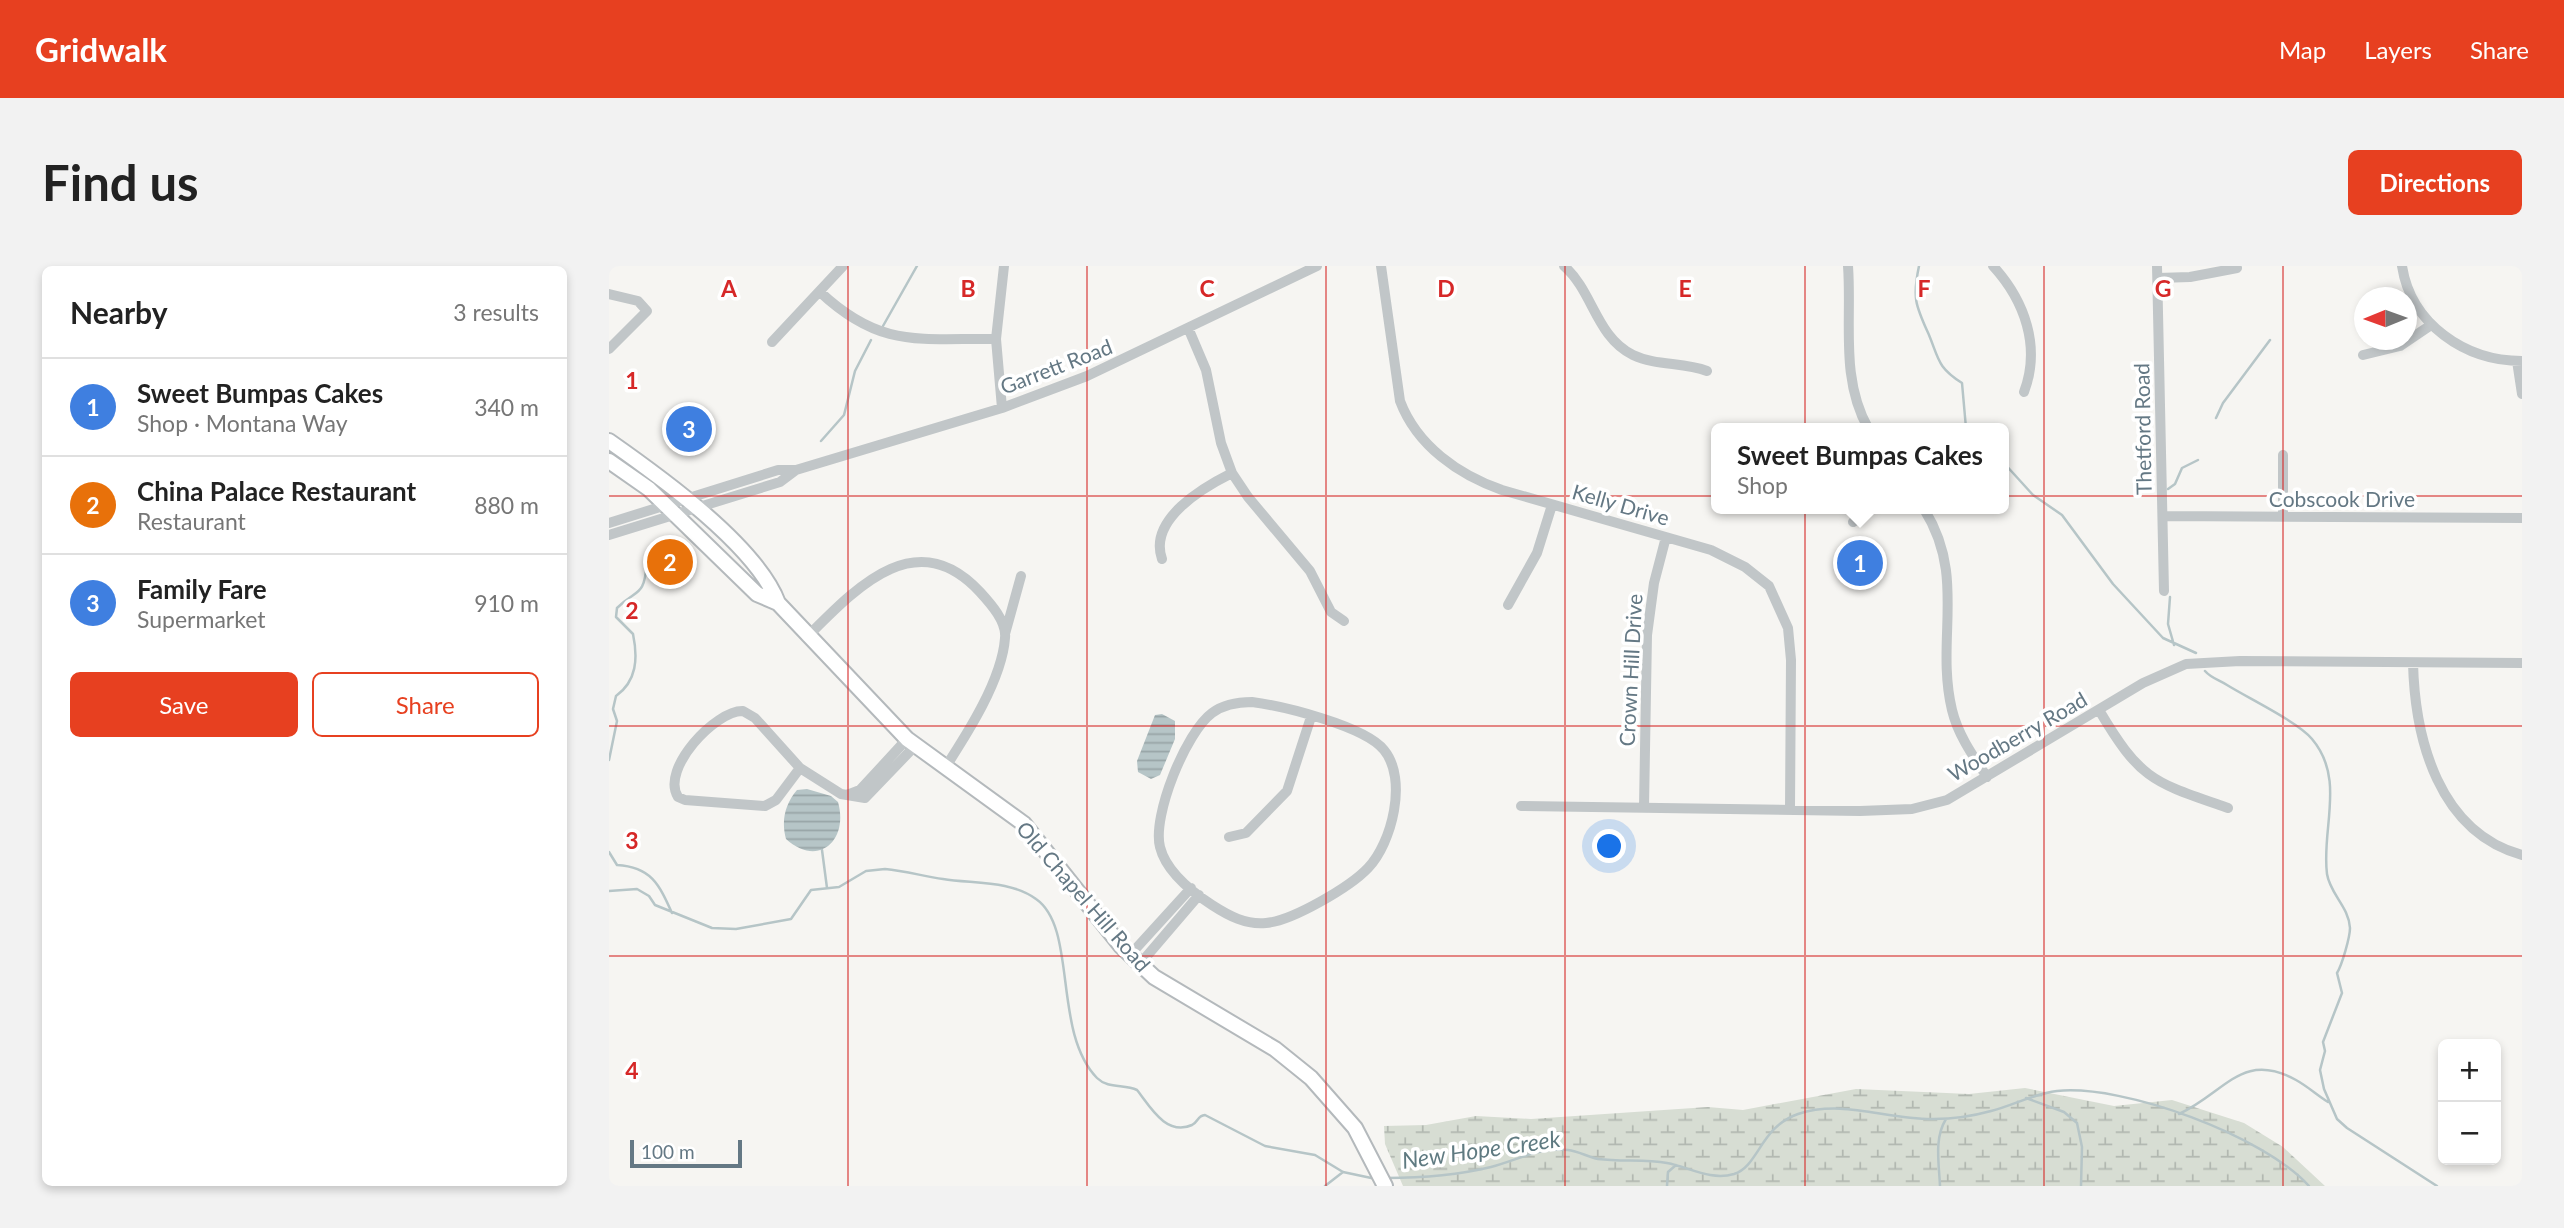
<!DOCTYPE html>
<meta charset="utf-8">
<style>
:root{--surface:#fff;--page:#f2f2f2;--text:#222;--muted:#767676;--line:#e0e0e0;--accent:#e74020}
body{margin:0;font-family:Lato,sans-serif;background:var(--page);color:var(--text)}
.controls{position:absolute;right:21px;bottom:21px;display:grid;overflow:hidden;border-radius:10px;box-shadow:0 4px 10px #0003}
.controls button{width:63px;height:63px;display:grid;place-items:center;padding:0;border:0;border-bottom:2px solid var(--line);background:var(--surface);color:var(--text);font:35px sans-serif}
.compass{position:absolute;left:1745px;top:21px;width:63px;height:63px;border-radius:50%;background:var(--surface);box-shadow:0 4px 10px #0003;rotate:269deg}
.scale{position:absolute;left:21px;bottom:18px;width:112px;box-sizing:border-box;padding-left:7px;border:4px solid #647884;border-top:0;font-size:19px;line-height:24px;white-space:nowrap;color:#647884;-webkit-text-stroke:5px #fff;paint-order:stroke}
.you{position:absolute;left:1001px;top:581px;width:24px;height:24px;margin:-18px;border:5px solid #fff;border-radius:50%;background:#1a73e8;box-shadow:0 0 0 10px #1a73e833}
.badge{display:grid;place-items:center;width:46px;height:46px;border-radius:50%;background:var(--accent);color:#fff;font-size:23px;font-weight:700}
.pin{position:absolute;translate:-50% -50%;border:4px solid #fff;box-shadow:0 2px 7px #0006}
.popup{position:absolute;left:1102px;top:157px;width:298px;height:91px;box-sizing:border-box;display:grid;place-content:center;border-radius:10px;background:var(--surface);filter:drop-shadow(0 2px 5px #0005);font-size:23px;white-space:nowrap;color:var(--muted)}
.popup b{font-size:26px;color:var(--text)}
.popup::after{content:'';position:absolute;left:50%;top:100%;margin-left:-14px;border:14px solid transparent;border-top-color:var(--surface)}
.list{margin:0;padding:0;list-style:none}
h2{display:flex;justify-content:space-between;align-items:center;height:91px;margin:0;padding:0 28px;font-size:30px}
h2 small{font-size:23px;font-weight:400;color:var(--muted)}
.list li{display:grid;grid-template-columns:46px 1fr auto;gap:21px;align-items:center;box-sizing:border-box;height:98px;padding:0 28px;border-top:2px solid var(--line)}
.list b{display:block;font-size:26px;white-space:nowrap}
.list p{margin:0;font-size:23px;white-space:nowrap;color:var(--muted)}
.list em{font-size:23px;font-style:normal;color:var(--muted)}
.actions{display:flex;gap:14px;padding:21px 28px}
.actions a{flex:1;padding:16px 0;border:2px solid var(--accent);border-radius:10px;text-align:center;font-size:24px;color:var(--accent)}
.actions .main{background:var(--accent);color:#fff}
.map{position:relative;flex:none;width:1913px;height:920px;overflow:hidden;border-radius:10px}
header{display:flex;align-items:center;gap:42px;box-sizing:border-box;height:98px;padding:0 35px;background:var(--accent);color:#fff}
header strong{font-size:33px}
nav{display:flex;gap:38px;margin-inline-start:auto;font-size:24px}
.intro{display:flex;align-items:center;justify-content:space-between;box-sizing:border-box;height:168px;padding:0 42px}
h1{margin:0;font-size:49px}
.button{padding:18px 32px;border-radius:10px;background:var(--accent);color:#fff;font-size:24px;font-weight:700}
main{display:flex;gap:42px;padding:0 42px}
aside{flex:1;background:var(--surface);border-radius:10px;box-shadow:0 4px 10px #0003}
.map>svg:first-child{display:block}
.wetland{fill:url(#wetland-marsh)}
.water{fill:url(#water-rules)}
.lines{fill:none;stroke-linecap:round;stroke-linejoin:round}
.stream{stroke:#b6c5c7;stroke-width:2.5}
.major-casing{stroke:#b4b9bc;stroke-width:18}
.minor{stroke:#c1c6c8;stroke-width:10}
.major{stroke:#fff;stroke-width:14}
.grid{fill:none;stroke:#d62828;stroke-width:2;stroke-opacity:0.55}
.labels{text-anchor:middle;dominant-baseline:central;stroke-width:7;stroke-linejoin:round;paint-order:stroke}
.street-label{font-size:21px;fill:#647884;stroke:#fff}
.water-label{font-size:23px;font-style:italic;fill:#5f7a81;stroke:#fff}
.grid-label{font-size:23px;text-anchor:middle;font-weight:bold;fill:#d62828;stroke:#fff;stroke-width:7;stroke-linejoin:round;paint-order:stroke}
</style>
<header>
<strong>Gridwalk</strong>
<nav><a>Map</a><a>Layers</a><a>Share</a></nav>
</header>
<div class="intro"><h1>Find us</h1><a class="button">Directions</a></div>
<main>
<aside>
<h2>Nearby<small>3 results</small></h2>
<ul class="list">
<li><span class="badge" style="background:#3f7fe0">1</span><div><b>Sweet Bumpas Cakes</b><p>Shop · Montana Way</p></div><em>340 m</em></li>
<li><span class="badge" style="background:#e8710a">2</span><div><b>China Palace Restaurant</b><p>Restaurant</p></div><em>880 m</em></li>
<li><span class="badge" style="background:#3f7fe0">3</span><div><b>Family Fare</b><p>Supermarket</p></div><em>910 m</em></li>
</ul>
<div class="actions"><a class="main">Save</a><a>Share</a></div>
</aside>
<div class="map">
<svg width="1913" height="920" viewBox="0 0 1913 920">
<defs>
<pattern id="wetland-marsh" width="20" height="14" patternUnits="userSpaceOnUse" patternTransform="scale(1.75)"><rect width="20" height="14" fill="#d7ddd3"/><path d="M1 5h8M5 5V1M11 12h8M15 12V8" fill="none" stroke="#b2b8b1"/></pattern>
<pattern id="water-rules" width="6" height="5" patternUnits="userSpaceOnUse" patternTransform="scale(1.75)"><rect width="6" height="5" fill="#b6c5c7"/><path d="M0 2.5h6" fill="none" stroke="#98a5a7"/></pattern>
</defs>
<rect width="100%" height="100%" fill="#f6f5f2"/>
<!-- wetland -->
<path class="wetland" d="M1416 822 1505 840 1563 834 1635 857 1674 881 1716 920H794L776 878 775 860 817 859 867 850 922 853 1099 841 1134 844 1247 823 1360 828Z"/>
<!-- water -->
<path class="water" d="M553 448 566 455V473L551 509 542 513 529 506 528 495 546 449Z
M198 523 222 530 229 536C240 575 209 602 177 573 172 555 176 538 188 524Z"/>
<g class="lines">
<!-- stream -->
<path class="stream" d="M1310 0C1303 33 1307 40 1320 69 1330 93 1328 101 1353 117L1357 162
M274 60 308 0
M1607 152 1614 137 1661 74
M212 175 235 149 246 105 262 74
M1394 196 1424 229 1453 249 1504 318 1554 372 1587 387
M1559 223 1566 218 1573 202 1589 194
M1561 331 1559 358 1565 379
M1596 405C1602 412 1610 414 1618 419 1639 432 1689 456 1703 473 1737 513 1712 563 1718 608 1721 628 1740 641 1741 662 1741 671 1733 699 1728 707L1733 727 1714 776 1716 785 1711 804 1715 823 1728 853 1738 862 1828 920
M0 494 8 455 4 443 7 430C28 415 29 392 24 368L7 351 8 342C28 322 35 333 38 296
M213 584 218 622
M0 586 8 599C42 601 50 618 63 647
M0 625 28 623 40 630 46 639 103 662 127 663 182 653 202 624 230 621 257 605 276 603C296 605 314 610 334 613 364 618 401 614 427 633 469 662 443 766 488 812 499 823 515 818 528 824 540 839 557 871 583 859 590 855 588 850 596 849L656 880 706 889 734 906 767 913
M1417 832 1455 846 1468 857 1473 881 1472 920
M1570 848C1616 827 1633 784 1687 814 1698 820 1708 829 1719 836
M777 912C811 912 849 909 882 901 909 894 930 881 959 884 969 885 979 891 989 893 1012 896 1036 893 1058 897 1080 901 1101 915 1125 908 1150 900 1151 861 1189 848 1235 833 1278 854 1325 853 1344 853 1364 850 1382 845 1405 839 1424 828 1448 825 1515 818 1655 870 1700 920
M716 920 734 906
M1058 920 1059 906 1067 899
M1331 920C1330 897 1325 872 1337 853"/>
<!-- major casing -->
<g class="major-casing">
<path id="major" d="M0 175C50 210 148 280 169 337L298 473 415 558 512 680 545 711 666 783 702 812 746 862 776 920
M0 195 40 223 148 328 169 337"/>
</g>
<!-- minor -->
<path class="minor" d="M772 0 791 135C808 180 850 209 893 224L1102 284 1136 301 1160 320 1179 362 1182 394 1181 543
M955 0C984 25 987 71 1024 89 1047 100 1074 96 1098 105
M1239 0C1243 55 1231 112 1259 162
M1384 0C1416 35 1432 81 1415 126
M1548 0 1555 325
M1793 0C1802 58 1856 95 1913 95
M1549 12 1581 11 1628 2
M211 26C272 83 310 72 387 73
M0 28 29 35 38 45 0 83
M580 64 597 104 612 177 623 207 639 231 701 305 722 346 735 355
M163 76 234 0
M1754 89 1791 80 1822 59
M1908 95 1913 128
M393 142 387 73 395 0
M1315 243C1358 311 1326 373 1343 444 1349 469 1364 490 1378 511
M1554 250 1913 252
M1674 250V189
M1244 256 1263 243
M0 257 169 204H187L393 142 478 110 708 0
M0 269 171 216 187 204
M553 293C539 253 595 221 623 207
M899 339 928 287 943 239
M396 368 412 310
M198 371C247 322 307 257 371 326 382 338 398 356 396 372 393 414 358 468 336 502
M1804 397C1806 474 1830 566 1913 589
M643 436C674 440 756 460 775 484 799 513 783 577 759 602 741 621 683 655 657 657 637 659 620 650 603 639 583 626 557 605 551 581 543 550 577 466 603 447 615 438 628 436 643 436Z
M1490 444C1532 515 1544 516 1619 542
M134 445 146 452 191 502 167 534 156 540 76 534 69 531C51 503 107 444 134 445Z
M191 502 232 528 256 532 306 480
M238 529 251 524 298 473
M912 540 1251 545 1303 543 1338 534 1534 417 1577 398 1631 395 1913 397
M1035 541 1038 369 1045 317 1057 271
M620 571 637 567 678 525 702 451
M521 689 582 622
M531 698 590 629"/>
<!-- major -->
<use href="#major" class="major"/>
</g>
<!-- grid -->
<path class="grid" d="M239 0V920M478 0V920M717 0V920M956 0V920M1196 0V920M1435 0V920M1674 0V920M0 230H1913M0 460H1913M0 690H1913"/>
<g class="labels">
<!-- street labels -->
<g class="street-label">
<text transform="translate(447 100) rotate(-21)">Garrett Road</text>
<text transform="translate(1533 163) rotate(-91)">Thetford Road</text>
<text x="1733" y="232">Cobscook Drive</text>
<text transform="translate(1012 238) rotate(16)">Kelly Drive</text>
<text transform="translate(1021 404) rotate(-87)">Crown Hill Drive</text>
<text transform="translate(1408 470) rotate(-30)">Woodberry Road</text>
<text transform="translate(475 630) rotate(49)">Old Chapel Hill Road</text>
</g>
<!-- water labels -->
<g class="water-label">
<text transform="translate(872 883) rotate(-8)">New Hope Creek</text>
</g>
</g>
<g class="grid-label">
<text x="120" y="31">A</text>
<text x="359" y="31">B</text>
<text x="598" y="31">C</text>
<text x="837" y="31">D</text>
<text x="1076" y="31">E</text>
<text x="1315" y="31">F</text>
<text x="1554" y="31">G</text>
<text x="23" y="123">1</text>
<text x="23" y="353">2</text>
<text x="23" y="583">3</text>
<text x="23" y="813">4</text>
</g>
</svg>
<div class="controls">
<button>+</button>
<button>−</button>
</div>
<svg class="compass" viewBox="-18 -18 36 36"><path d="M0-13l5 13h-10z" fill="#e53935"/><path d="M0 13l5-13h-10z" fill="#767676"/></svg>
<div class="scale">100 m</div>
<div class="you"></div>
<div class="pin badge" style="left:1251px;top:297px;background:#3f7fe0">1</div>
<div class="popup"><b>Sweet Bumpas Cakes</b>Shop</div>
<div class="pin badge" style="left:61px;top:296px;background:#e8710a">2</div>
<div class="pin badge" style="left:80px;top:163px;background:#3f7fe0">3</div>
</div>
</main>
